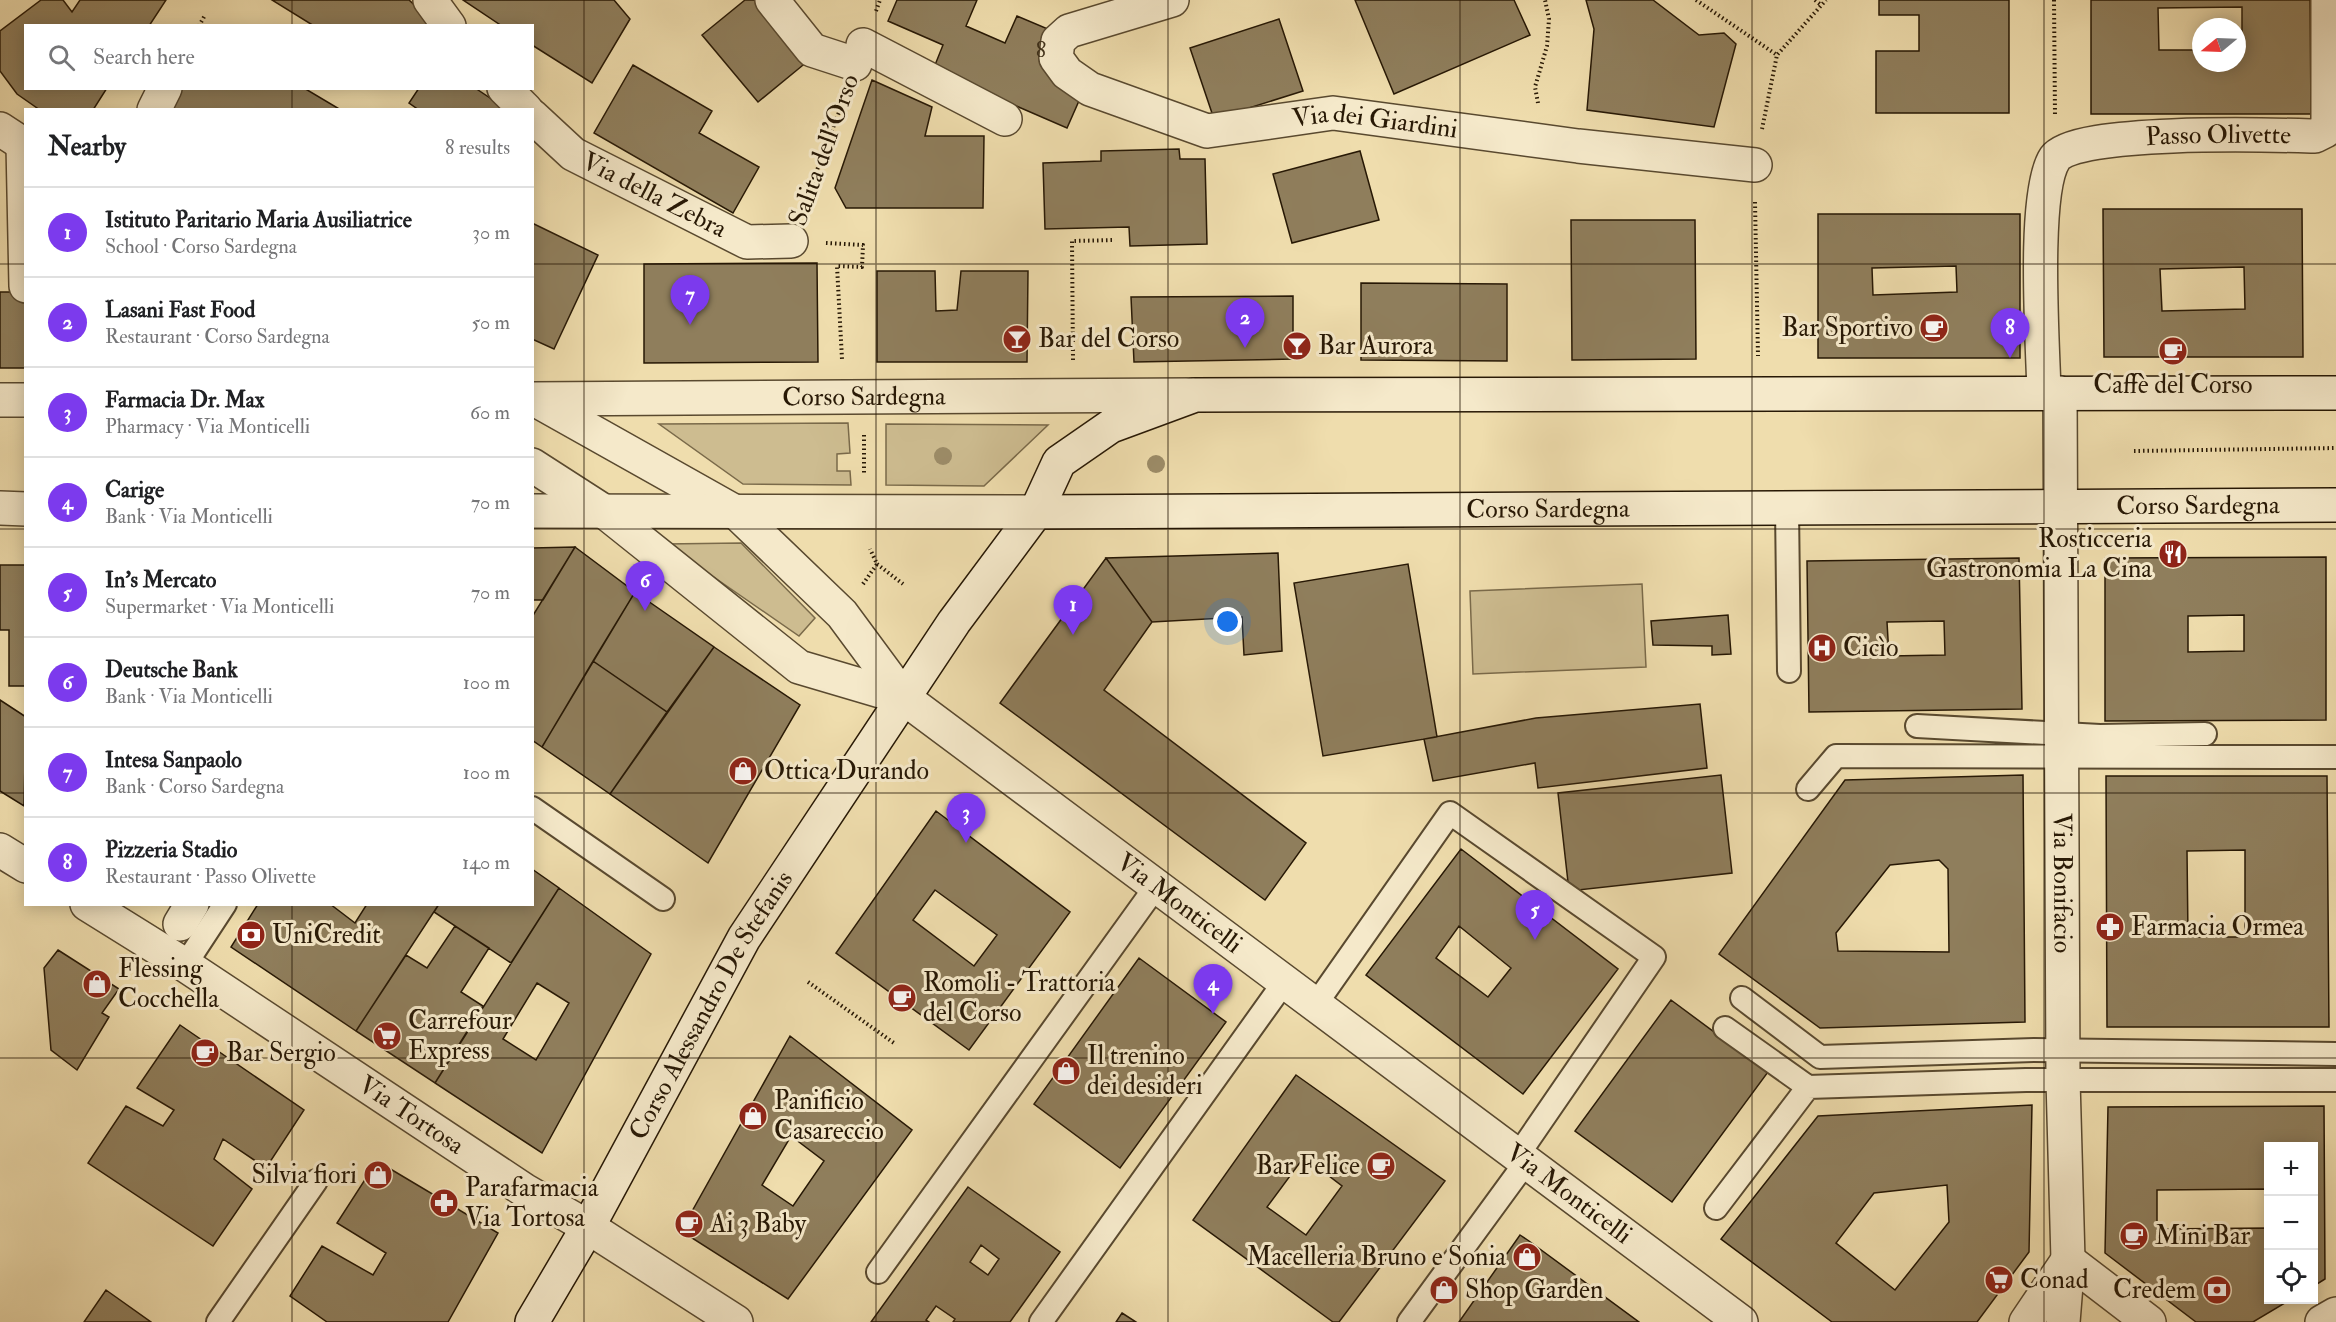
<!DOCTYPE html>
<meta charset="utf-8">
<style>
:root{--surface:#fff;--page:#f2f2f2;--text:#202124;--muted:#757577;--line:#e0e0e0;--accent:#7c3aed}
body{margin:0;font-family:"IM FELL Double Pica",serif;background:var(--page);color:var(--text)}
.controls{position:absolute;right:18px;bottom:18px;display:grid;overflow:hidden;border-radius:0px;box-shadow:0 3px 15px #0003}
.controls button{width:54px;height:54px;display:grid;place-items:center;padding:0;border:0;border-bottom:2px solid var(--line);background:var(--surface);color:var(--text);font:30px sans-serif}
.compass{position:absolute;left:2192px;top:18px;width:54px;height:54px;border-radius:50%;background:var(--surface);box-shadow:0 3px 15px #0003;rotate:251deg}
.you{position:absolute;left:1228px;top:622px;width:21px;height:21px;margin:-15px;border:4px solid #fff;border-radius:50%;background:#1a73e8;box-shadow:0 0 0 9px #1a73e833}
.badge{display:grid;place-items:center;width:39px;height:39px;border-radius:50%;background:var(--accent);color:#fff;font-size:20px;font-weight:700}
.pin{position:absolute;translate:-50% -50px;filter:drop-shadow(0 2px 3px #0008)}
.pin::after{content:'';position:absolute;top:32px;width:21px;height:18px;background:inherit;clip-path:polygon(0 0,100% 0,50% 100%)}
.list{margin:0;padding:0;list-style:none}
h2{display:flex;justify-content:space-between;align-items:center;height:78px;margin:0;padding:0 24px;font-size:26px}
h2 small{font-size:20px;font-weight:400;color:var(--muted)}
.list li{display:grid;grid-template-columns:39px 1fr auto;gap:18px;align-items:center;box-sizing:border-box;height:90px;padding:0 24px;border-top:2px solid var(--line)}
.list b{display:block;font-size:22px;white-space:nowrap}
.list p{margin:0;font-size:20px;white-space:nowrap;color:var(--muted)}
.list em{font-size:20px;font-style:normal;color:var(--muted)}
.icon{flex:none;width:33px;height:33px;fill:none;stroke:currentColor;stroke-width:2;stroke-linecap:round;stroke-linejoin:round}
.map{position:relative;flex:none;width:2336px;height:1322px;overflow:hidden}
.search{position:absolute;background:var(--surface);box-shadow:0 3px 15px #0003;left:24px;top:24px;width:510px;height:66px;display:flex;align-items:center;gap:15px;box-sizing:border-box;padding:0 21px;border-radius:0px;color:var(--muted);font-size:22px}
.panel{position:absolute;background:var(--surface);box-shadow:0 3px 15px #0003;left:24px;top:108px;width:510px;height:798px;border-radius:0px}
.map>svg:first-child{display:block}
.green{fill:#cdbc90;stroke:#7a6a4a;stroke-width:1.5}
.building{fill:#8f7e5c;stroke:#271805;stroke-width:1.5;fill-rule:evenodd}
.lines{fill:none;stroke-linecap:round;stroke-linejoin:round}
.service-casing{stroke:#59492f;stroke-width:26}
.pedestrian-casing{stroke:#59492f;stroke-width:36}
.minor-casing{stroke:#59492f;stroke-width:36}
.tertiary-casing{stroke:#59492f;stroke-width:36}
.secondary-casing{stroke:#271805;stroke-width:36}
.path{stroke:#271805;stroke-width:4;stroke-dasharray:1.5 3;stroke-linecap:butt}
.service{stroke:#f5e9ca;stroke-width:22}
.pedestrian{stroke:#f5e9ca;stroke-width:33}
.minor{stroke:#f5e9ca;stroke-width:33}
.tertiary{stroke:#f5e9ca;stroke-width:33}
.secondary{stroke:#f5e9ca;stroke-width:33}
.tree{fill:#9c8c68}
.grid{fill:none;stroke:#271805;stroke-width:1.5;stroke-opacity:0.55}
.labels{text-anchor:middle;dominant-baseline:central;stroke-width:6;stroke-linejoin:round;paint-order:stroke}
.number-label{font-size:22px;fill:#41321b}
.street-label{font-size:26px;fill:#271805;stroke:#f5e9ca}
.poi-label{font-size:26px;fill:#271805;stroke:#f5e9ca;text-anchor:start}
</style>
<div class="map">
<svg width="2336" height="1322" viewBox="0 0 2336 1322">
<rect width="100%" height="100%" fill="#efddad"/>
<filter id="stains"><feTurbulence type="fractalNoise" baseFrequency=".00333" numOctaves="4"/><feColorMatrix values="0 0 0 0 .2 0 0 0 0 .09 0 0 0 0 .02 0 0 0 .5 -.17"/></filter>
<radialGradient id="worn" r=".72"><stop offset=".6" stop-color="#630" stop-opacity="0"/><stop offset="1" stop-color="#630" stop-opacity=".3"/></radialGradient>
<!-- green -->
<path class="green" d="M848 423 850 453 837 454V471H850L851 485 743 484 659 424Z
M886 424 1048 425 984 486 886 485Z
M741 543 815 618 799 636 666 544Z
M1642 584 1646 667 1473 674 1470 591Z"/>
<!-- building -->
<path class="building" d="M41 0H63L72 12 80 0H166L149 26H26V88H107L93 110H40L17 94 0 71V31Z
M272 0H409L437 26H314Z
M463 0H614L630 19 592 83 532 45V26H502Z
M745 0H757L808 61 758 102 702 35Z
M897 0H977L966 26 1005 43 1017 16 1055 32 1082 94 1067 128 933 70 943 45 888 21Z
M1355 0H1514L1530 35 1394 94Z
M1586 0H1653L1699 35 1724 33 1736 44 1714 127 1587 110 1594 29Z
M1879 0H2009V113H1876V51H1919V15H1879Z
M2091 0H2310L2311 114H2091ZM2242 7V49H2237V63H2201V50H2159L2158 8Z
M1279 19 1303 91 1214 119 1190 48Z
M633 65 712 111 699 133 759 167 733 213 594 133Z
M872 80 932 107 925 136H984L983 208H846L835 188Z
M170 88H304L341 110H160Z
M419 88H475L508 110H419L409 103Z
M1179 149 1180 159H1205L1207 244 1130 246 1129 227 1045 229 1043 163 1101 161V151Z
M1360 151 1379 220 1292 243 1273 174Z
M2103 209H2302L2303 357H2104ZM2244 267 2245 309 2162 311 2160 269Z
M1818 214H2020V358H1818ZM1956 266 1957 292 1873 295 1872 268Z
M1571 220H1695L1696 359 1572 360Z
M532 223 598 255 554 349 532 339Z
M817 263 818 362 644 363V264Z
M877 271H935L936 311 957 310 961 271H1028L1027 362H877Z
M1361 283 1507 284V361L1361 360Z
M0 292H26V368H0Z
M1293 296V359L1134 362 1131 297Z
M575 547 635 592 542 747 532 740V617Z
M575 547 543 600H532V548Z
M1278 553 1282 651 1244 655 1242 617 1152 622 1106 558Z
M2326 557V720L2105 721V558ZM2244 615V651L2188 652V616Z
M1106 558 1152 622 1104 690 1306 843 1265 900 1000 703Z
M2019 558 2022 709 1809 712 1807 561ZM1944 621 1945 655 1889 656 1887 622Z
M1408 564 1437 737 1323 756 1294 583Z
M0 565H26V686H9V630H0Z
M635 592 714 647 667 712 593 661Z
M1728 615 1731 654 1712 655V646L1653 645 1651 621Z
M714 647 800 705 708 863 610 794Z
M593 661 667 712 610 794 542 747Z
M0 700 26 717 24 806 0 791Z
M1700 704 1707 768 1538 788 1535 763 1433 781 1424 739 1536 718Z
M1721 775 1732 873 1569 891 1558 793Z
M2023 775 2025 1022 1820 1028 1719 954 1845 780ZM1939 860 1948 869 1949 952 1838 951 1836 933 1890 865Z
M2106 776H2327L2329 1027H2107ZM2245 850V937H2188L2187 851Z
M936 811 1070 912 969 1050 836 953ZM935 890 997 935 974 966 913 920Z
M1461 849 1618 969 1523 1094 1366 975ZM1459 926 1511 968 1488 997 1436 958Z
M532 869 559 888 511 963 434 912 439 904H532Z
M559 888 651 954 542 1153 435 1083ZM537 983 569 1003 536 1060 503 1039Z
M258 904H330L355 923 367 904H439L356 1031 231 947Z
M455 926 489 948 461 992 483 1006 435 1083 356 1031 406 955 427 968Z
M58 950 119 989 102 1013 109 1017 77 1070 51 1050 44 968Z
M1139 958 1226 1022 1120 1168 1034 1104Z
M1671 1000 1768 1072 1672 1202 1575 1131Z
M180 1025 304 1110 266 1168 223 1139 214 1159 252 1189 213 1246 88 1163 126 1106 163 1126 174 1110 137 1088Z
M790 1036 912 1130 788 1299 681 1231ZM791 1136 824 1161 793 1206 762 1185Z
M1296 1075 1445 1181 1339 1322H1333L1193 1220ZM1304 1157 1342 1186 1306 1235 1267 1207Z
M2032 1105 2029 1252 1977 1322H1832L1721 1239 1818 1116ZM1947 1185 1949 1222 1895 1290 1836 1243 1874 1193Z
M2324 1106 2325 1279 2314 1286V1146H2268V1210V1189L2157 1190V1229L2268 1228V1300H2290L2253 1322H2196L2105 1253 2108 1107Z
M377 1161 498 1233 448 1322H327L290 1296 322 1246 373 1275 386 1253 337 1223Z
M968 1187 1060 1252 1010 1322H953L955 1319 936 1306 926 1320 929 1322H871ZM981 1245 999 1259 988 1275 970 1262Z
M1520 1235 1529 1241 1639 1322H1459Z
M106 1290 151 1322H84Z
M1122 1313 1136 1322H1116Z"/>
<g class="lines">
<!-- service casing -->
<g class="service-casing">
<path id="service" d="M1787 508 1789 671
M1917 726 2100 736 2205 734
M1808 789 1836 756 2336 757
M532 808 663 899
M185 965 225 904
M1742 998 1820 1057 2034 1050 2336 1054
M1316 1004 1450 813 1654 957 1518 1155
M1725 1028 1808 1087 2026 1080H2336
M1716 1208 1808 1087
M878 1272 1157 885
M218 1322 316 1181
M1041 1322 1285 981
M1409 1322 1526 1162"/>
</g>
<!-- pedestrian casing -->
<g class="pedestrian-casing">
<g id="pedestrian">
<path d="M430 0 449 26"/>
<path d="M772 0 812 50 855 64"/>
<path id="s1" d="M1172 0 1069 31 1058 41 1056 58 1067 73 1090 89 1207 131 1333 113 1578 146 1755 165"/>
<path d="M863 45 1005 119"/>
<path d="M504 88 526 110"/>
<path d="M154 110 165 88"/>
<path id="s2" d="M532 116 573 154 747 242 791 241"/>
<path d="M23 145 26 286"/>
<path d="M180 924 192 904"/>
</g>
</g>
<!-- minor casing -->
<g class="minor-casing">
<g id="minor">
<path id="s3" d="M2044 393C2043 347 2032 192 2055 158 2075 129 2275 135 2315 136L2325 131 2328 121V0"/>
<path d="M0 850 26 866"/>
<path id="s4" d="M87 904 185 965 524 1190 588 1227 736 1322"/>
<path d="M2026 1322 2068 1260 2149 1322"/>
<path d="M2322 1322 2336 1314"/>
</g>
</g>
<!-- tertiary casing -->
<g class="tertiary-casing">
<g id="tertiary">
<path d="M0 129 26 146"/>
<path id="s5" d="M2060 393 2063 1080 2068 1260 2063 1322"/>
<path id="s6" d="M532 399 1191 395"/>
<path d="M0 400H26"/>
<path d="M536 400 737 513 842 614 904 698"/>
<path id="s7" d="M532 465 605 512 799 667 904 698 1741 1322"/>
<path d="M0 508 26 509"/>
<path d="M532 511 1036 512"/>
</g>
</g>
<!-- secondary casing -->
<g class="secondary-casing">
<g id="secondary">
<path id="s8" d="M1036 512 2336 505"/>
<path id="s9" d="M532 1322 588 1227 744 938 954 622 1036 512 1059 462 1111 426 1195 395 2336 393"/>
</g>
</g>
<!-- path -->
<path class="path" d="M1696 0 1777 55
M1815 0 1821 5
M2054 0 2055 115
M876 11 880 0
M199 26 205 15
M1538 103 1535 87 1547 46 1549 19 1545 0
M1762 129 1777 55 1826 0
M1755 202 1758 356
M803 207 844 99
M826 243 863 245 862 267 837 266 842 359
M1073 360 1072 241 1115 240
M864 435V475
M2134 451 2336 448
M877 564 903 584
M863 584 877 564 870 549
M808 982 894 1043"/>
<!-- service -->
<use href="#service" class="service"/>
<!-- pedestrian -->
<use href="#pedestrian" class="pedestrian"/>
<!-- minor -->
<use href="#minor" class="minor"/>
<!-- tertiary -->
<use href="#tertiary" class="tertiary"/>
<!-- secondary -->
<use href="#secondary" class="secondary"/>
</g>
<!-- trees -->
<g class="tree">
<circle cx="943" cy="456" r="9"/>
<circle cx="1156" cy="464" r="9"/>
</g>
<!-- grid -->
<path class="grid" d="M292 0V26M584 0V1322M876 0V1322M1168 0V1322M1460 0V1322M1752 0V1322M2044 0V1322M292 88V110M0 264H26M532 264H2336M0 529H26M532 529H2336M0 793H26M532 793H2336M292 904V1322M0 1058H2336"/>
<!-- icons -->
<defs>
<g id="cafe-disc" transform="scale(1.5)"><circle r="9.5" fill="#8f2418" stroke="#f5e9ca"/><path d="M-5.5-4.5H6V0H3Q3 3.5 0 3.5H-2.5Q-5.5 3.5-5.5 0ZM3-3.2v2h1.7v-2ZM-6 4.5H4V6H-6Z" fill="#fff"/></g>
<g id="bar-disc" transform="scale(1.5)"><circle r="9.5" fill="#8f2418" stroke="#f5e9ca"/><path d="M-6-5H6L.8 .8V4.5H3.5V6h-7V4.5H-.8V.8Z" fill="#fff"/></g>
<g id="restaurant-disc" transform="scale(1.5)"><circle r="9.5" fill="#8f2418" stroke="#f5e9ca"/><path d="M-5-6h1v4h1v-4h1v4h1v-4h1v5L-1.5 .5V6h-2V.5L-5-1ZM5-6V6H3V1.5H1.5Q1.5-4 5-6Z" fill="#fff"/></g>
<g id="hospital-disc" transform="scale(1.5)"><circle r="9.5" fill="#8f2418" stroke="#f5e9ca"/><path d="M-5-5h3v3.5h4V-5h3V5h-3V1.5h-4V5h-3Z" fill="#fff"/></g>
<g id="shop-disc" transform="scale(1.5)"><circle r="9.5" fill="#8f2418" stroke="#f5e9ca"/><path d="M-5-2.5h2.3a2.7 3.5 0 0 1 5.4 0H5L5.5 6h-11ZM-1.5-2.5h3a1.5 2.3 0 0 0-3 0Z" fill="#fff"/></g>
<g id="pharmacy-disc" transform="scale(1.5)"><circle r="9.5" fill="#8f2418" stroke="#f5e9ca"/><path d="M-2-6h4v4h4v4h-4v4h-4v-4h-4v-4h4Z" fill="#fff"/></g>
<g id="bank-disc" transform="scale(1.5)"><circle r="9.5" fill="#8f2418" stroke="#f5e9ca"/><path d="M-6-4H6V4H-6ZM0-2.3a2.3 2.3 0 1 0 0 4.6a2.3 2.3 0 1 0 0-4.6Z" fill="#fff"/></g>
<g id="supermarket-disc" transform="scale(1.5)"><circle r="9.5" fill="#8f2418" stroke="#f5e9ca"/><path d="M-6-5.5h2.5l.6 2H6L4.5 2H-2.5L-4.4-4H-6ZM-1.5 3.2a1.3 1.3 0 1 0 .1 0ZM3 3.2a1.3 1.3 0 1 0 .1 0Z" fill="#fff"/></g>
</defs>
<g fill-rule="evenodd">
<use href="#cafe-disc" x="1934" y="328"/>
<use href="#bar-disc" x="1017" y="339"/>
<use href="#bar-disc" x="1297" y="346"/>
<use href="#cafe-disc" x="2173" y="351"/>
<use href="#restaurant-disc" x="2173" y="554"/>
<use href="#hospital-disc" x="1822" y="648"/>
<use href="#shop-disc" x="743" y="771"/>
<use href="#pharmacy-disc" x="2110" y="927"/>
<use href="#bank-disc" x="251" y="935"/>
<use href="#shop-disc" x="97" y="984"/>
<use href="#cafe-disc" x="902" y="998"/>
<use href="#supermarket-disc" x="387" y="1036"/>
<use href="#cafe-disc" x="205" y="1053"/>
<use href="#shop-disc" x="1066" y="1071"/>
<use href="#shop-disc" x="753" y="1116"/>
<use href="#cafe-disc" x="1381" y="1166"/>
<use href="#shop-disc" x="378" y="1175"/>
<use href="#pharmacy-disc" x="444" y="1203"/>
<use href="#cafe-disc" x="689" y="1224"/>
<use href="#cafe-disc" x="2134" y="1236"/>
<use href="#shop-disc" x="1527" y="1257"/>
<use href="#supermarket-disc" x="1999" y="1280"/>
<use href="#shop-disc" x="1444" y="1290"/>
<use href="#bank-disc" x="2217" y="1290"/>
</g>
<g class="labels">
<!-- number labels -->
<g class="number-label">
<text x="1041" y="50">8</text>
</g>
<!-- street labels -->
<g class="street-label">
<text stroke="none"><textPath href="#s1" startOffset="480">Via dei Giardini</textPath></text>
<text stroke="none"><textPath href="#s3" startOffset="404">Passo Olivette</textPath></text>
<text transform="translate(824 150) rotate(-70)">Salita dell'Orso</text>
<text stroke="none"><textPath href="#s2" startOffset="147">Via della Zebra</textPath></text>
<text stroke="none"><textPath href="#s6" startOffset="332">Corso Sardegna</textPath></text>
<text stroke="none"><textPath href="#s8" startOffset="1162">Corso Sardegna</textPath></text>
<text stroke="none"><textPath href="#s8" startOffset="512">Corso Sardegna</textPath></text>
<text stroke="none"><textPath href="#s5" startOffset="490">Via Bonifacio</textPath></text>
<text stroke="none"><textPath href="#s7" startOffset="788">Via Monticelli</textPath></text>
<text stroke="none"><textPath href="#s9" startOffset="364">Corso Alessandro De Stefanis</textPath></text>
<text stroke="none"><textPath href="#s4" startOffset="387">Via Tortosa</textPath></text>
<text stroke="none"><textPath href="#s7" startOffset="1274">Via Monticelli</textPath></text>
</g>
<!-- poi labels -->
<g class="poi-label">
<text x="1913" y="328" text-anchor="end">Bar Sportivo</text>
<text x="1038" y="339">Bar del Corso</text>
<text x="1318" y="346">Bar Aurora</text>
<text x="2173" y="385" text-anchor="middle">Caffè del Corso</text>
<text x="2152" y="539" text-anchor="end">Rosticceria<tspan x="2152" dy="30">Gastronomia La Cina</tspan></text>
<text x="1843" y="648">Cicìo</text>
<text x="764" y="771">Ottica Durando</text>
<text x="2131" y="927">Farmacia Ormea</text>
<text x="272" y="935">UniCredit</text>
<text x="118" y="969">Flessing<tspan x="118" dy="30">Cocchella</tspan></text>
<text x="923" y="983">Romoli - Trattoria<tspan x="923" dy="30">del Corso</tspan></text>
<text x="408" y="1021">Carrefour<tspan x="408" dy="30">Express</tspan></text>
<text x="226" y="1053">Bar Sergio</text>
<text x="1087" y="1056">Il trenino<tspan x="1087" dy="30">dei desideri</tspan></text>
<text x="774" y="1101">Panificio<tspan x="774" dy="30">Casareccio</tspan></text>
<text x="1360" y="1166" text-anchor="end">Bar Felice</text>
<text x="357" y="1175" text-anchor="end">Silvia fiori</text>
<text x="465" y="1188">Parafarmacia<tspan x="465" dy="30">Via Tortosa</tspan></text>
<text x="710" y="1224">Ai 3 Baby</text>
<text x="2155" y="1236">Mini Bar</text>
<text x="1506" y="1257" text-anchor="end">Macelleria Bruno e Sonia</text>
<text x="2020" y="1280">Conad</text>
<text x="1465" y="1290">Shop Garden</text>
<text x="2196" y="1290" text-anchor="end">Credem</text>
</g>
</g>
<rect width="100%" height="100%" filter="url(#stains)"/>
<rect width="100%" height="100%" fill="url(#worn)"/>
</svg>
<div class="controls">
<button>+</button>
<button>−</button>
<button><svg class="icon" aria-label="locate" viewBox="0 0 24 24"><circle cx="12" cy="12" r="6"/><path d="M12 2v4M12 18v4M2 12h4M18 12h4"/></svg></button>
</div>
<svg class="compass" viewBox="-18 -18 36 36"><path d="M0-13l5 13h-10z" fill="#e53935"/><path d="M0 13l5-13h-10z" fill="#757577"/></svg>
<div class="you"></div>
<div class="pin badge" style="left:1073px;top:635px">1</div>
<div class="pin badge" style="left:1245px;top:348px">2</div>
<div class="pin badge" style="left:966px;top:843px">3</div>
<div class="pin badge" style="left:1213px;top:1014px">4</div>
<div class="pin badge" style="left:1535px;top:940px">5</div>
<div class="pin badge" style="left:645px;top:611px">6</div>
<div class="pin badge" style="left:690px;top:325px">7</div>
<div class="pin badge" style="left:2010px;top:358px">8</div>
<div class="search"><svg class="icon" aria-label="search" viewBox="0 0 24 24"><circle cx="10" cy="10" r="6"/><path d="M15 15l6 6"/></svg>Search here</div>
<section class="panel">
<h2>Nearby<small>8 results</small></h2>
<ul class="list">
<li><span class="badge">1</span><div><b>Istituto Paritario Maria Ausiliatrice</b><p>School · Corso Sardegna</p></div><em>30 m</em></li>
<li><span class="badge">2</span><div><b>Lasani Fast Food</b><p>Restaurant · Corso Sardegna</p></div><em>50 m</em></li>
<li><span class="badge">3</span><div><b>Farmacia Dr. Max</b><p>Pharmacy · Via Monticelli</p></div><em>60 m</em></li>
<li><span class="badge">4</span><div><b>Carige</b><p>Bank · Via Monticelli</p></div><em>70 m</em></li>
<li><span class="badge">5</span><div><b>In's Mercato</b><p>Supermarket · Via Monticelli</p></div><em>70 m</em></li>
<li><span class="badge">6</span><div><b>Deutsche Bank</b><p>Bank · Via Monticelli</p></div><em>100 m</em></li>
<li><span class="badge">7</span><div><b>Intesa Sanpaolo</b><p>Bank · Corso Sardegna</p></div><em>100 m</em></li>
<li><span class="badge">8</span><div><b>Pizzeria Stadio</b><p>Restaurant · Passo Olivette</p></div><em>140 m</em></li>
</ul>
</section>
</div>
